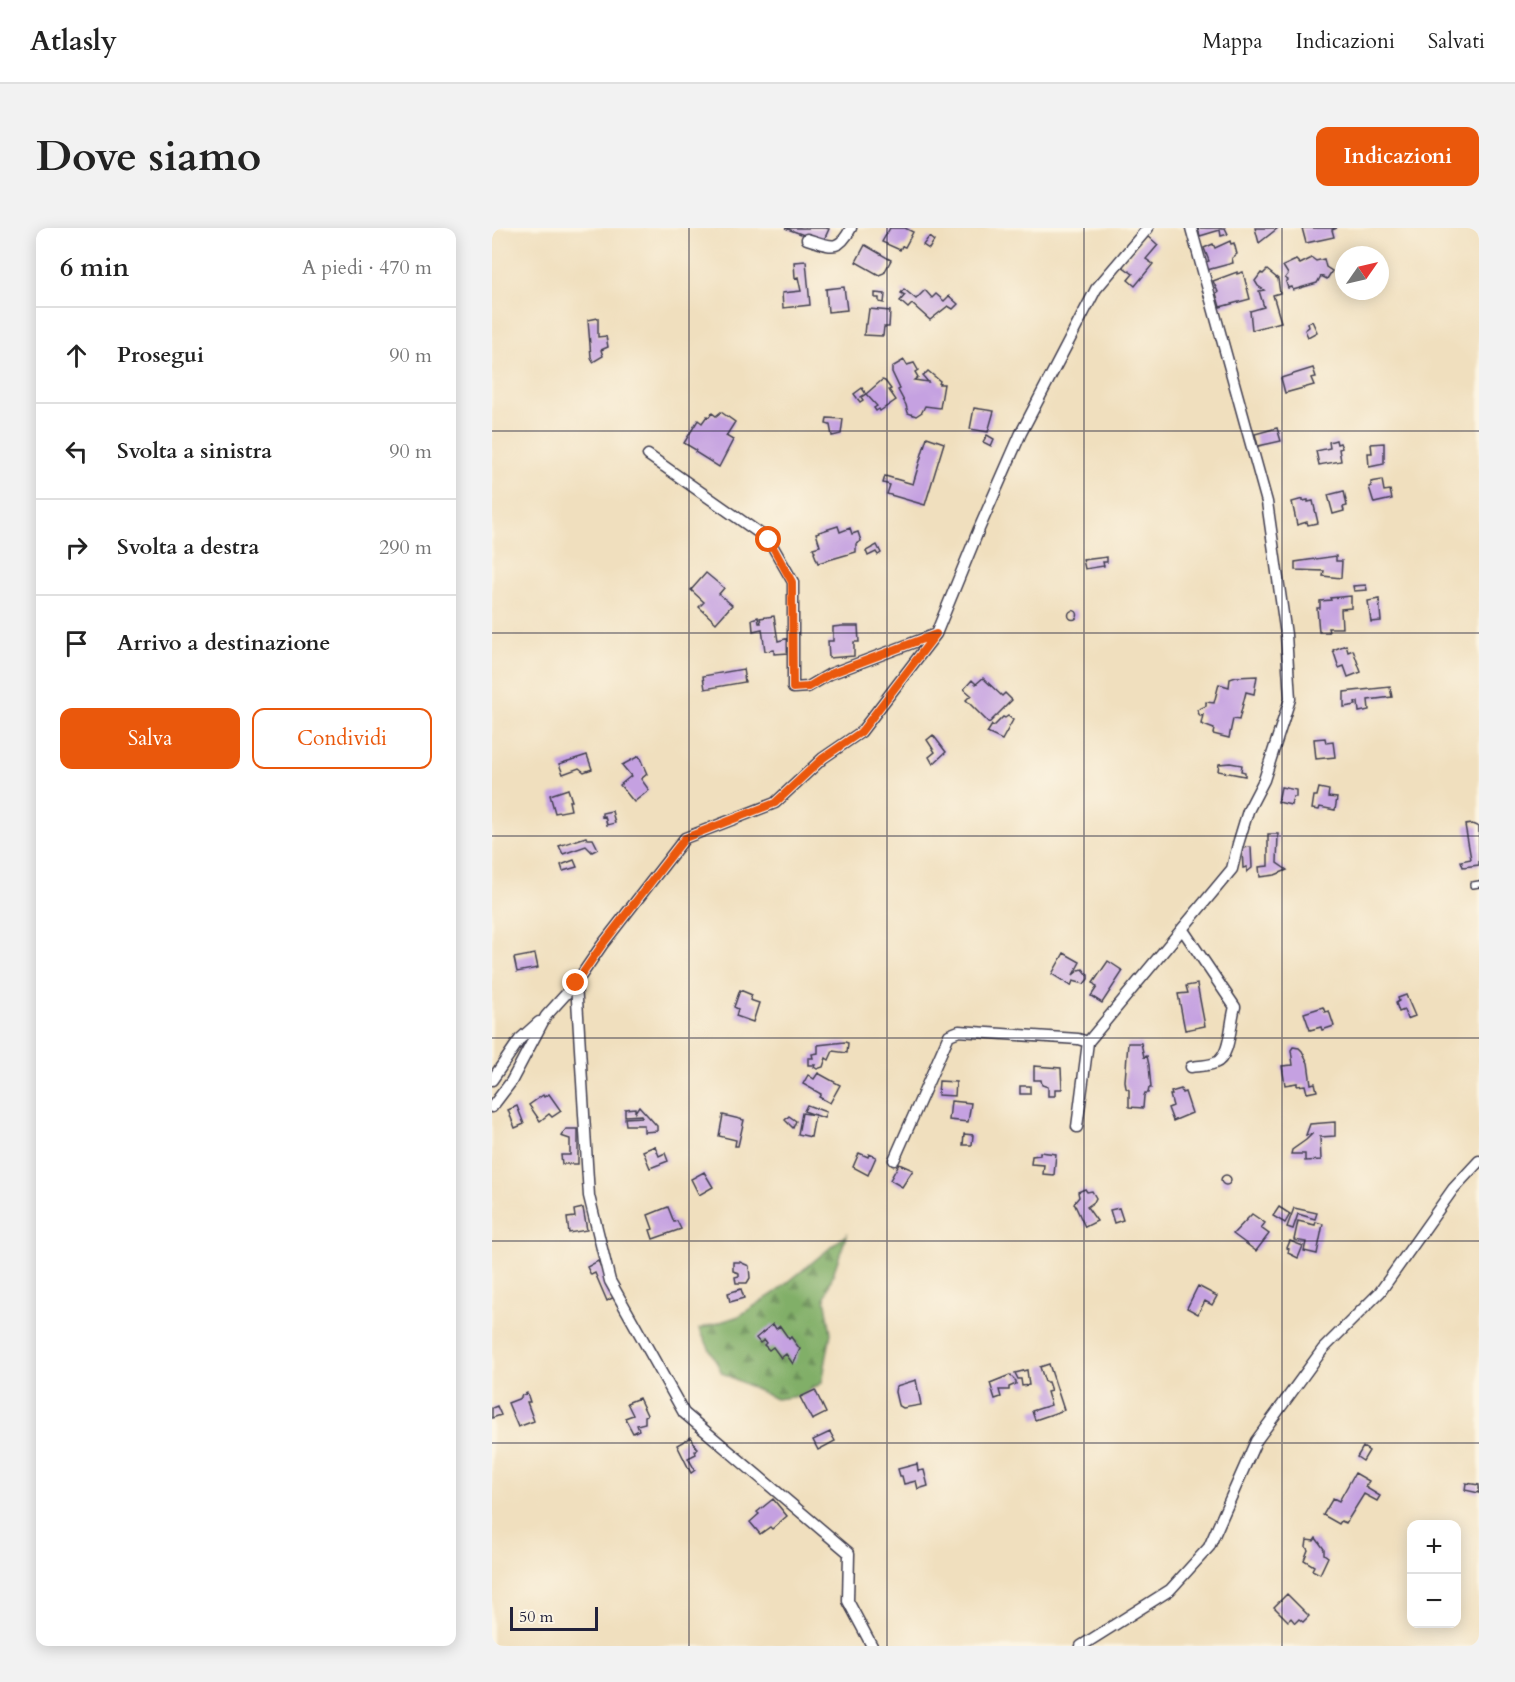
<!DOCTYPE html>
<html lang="it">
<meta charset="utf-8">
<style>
:root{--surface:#fff;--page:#f2f2f2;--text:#222;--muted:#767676;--line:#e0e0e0;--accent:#ea580c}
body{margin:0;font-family:Cardo,serif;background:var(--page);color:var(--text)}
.controls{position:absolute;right:18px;bottom:18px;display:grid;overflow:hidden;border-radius:12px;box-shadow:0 3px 15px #0003}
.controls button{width:54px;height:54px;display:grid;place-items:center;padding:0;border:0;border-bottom:2px solid var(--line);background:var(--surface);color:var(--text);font:30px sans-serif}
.compass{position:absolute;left:843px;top:18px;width:54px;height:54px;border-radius:50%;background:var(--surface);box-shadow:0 3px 15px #0003;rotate:56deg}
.scale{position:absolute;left:18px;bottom:15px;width:88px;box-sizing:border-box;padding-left:6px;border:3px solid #22223b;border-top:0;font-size:16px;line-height:21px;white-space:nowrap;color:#22223b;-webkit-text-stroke:4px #fcf5e5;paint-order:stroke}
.stop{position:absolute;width:18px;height:18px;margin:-14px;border:4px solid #ea580c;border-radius:50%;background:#fff}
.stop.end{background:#ea580c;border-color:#fff;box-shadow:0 2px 6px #0008}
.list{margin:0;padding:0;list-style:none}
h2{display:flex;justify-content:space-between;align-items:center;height:78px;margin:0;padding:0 24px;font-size:26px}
h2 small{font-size:20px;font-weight:400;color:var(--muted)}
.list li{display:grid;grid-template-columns:39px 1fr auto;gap:18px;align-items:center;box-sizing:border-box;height:96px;padding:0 24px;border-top:2px solid var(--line)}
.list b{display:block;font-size:22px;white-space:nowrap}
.list em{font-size:20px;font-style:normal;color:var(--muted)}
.actions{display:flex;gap:12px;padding:18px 24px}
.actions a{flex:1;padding:14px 0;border:2px solid var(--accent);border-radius:12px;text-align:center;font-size:21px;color:var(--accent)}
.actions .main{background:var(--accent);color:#fff}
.icon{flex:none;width:33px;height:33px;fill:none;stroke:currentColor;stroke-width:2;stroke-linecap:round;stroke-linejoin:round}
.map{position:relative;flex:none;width:987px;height:1418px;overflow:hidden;border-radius:12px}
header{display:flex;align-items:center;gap:36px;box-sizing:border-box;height:84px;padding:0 30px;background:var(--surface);border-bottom:2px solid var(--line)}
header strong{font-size:28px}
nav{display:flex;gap:33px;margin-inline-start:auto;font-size:21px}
.intro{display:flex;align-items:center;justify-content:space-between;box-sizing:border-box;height:144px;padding:0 36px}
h1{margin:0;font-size:42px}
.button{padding:15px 27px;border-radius:12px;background:var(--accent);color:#fff;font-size:21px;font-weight:700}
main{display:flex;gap:36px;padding:0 36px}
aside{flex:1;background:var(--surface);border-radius:12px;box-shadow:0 3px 15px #0003}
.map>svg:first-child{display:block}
.forest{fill:url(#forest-firs);stroke:#526852;stroke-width:1.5}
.building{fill:#c5a1e1}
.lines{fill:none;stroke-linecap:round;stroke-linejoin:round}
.service-casing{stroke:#413e4f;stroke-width:8}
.minor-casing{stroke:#413e4f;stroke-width:13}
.service{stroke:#fff;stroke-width:5}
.minor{stroke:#fff;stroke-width:10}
.route{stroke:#ea580c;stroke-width:8}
.grid{fill:none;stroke:#22223b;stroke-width:1.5;stroke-opacity:0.55}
</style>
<header>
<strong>Atlasly</strong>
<nav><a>Mappa</a><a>Indicazioni</a><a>Salvati</a></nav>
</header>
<div class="intro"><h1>Dove siamo</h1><a class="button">Indicazioni</a></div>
<main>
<aside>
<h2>6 min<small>A piedi · 470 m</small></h2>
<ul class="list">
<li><svg class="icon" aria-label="ahead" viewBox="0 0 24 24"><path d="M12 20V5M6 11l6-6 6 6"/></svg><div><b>Prosegui</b></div><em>90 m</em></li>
<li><svg class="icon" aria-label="left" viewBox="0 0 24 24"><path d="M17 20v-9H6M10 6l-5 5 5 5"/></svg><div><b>Svolta a sinistra</b></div><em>90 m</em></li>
<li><svg class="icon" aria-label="right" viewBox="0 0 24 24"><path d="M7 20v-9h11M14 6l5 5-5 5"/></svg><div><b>Svolta a destra</b></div><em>290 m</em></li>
<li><svg class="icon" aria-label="arrive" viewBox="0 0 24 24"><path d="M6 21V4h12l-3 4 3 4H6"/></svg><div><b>Arrivo a destinazione</b></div></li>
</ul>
<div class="actions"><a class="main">Salva</a><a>Condividi</a></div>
</aside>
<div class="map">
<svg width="987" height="1418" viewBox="0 0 987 1418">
<defs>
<pattern id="forest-firs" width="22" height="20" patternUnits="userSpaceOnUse" patternTransform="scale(1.5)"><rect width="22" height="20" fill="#81af68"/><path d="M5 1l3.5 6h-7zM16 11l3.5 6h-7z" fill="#698e57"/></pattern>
</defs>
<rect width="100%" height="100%" fill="#fcf5e5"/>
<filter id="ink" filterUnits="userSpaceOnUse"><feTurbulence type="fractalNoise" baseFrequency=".0167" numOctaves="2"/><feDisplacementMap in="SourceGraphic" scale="12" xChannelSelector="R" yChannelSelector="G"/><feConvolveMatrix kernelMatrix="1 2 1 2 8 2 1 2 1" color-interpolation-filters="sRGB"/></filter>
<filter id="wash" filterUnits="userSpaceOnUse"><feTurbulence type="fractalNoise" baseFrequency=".008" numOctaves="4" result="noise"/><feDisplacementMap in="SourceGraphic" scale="24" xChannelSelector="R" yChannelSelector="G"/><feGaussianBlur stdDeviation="1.35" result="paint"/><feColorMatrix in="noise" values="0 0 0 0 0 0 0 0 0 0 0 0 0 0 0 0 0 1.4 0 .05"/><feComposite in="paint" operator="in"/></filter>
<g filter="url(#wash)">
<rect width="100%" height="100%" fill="#f0dfbe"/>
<!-- forest -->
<path class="forest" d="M355 1006 333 1069 339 1105 330 1155 307 1168 284 1171 230 1145 207 1101 247 1088 284 1064Z"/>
<g id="blocks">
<!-- building -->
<path class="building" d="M293 0H334L337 1 331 14Z
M398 0H413L421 4 413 19 410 18 408 22 390 14Z
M706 0H733L736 6 729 8 728 2 708 8Z
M763 0H786L767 15Z
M810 0H845L840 2 842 9 814 15Z
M655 7 666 17 654 31 661 36 643 58 636 52 641 46 630 38Z
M437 9 442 13 437 21 431 17Z
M738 13 739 16 742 15 745 26 740 30 741 35 715 42 713 34 717 33 712 20 721 16 723 20Z
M373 17 399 32 392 45 387 47 364 34Z
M820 30 824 33 832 31 834 39 840 43 835 51 829 48 825 55 801 62 800 59 796 60 794 54 796 52 793 50 796 46 791 38 804 32 808 36Z
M314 33 318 77 291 80 290 65 309 63 306 49 303 50 302 34Z
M775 42 786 51 788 65 781 67 789 94 760 102 758 83 772 79 767 63 772 62 766 58 763 53 769 45 771 46Z
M745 44V46L751 44 758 71 728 79 724 65 726 64 721 53Z
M352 59 355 82 336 84 334 61Z
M412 61 424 71 433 62 440 70 444 66 452 73 457 68 466 76 461 81 456 78 438 92 420 76 416 80 408 73 413 67 409 65Z
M383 65 393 66 392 75 387 74V70H383Z
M377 81 398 83 397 99H392L391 108 372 107 373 96H375Z
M106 90V109L114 108 116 119 109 122 111 128 101 134 99 129 96 92Z
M820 93 825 104 816 109 813 102 817 99 816 95Z
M412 132 415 137 422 135 426 142 423 144 426 149 422 152 436 154 431 148 436 143 448 153 447 156H452L448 180 433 178 430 184 424 188 416 185 414 177 406 162 408 161 400 144V139Z
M821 140 824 149 819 150 822 157 793 165 789 150Z
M390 152 393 153 399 161 397 162 404 172 388 183 387 181 384 183 382 180 385 178 374 166Z
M370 160 374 166 369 169 371 172 368 174 362 166Z
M482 180 502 183 496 204 478 201Z
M229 184 243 194 234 208 241 212 227 239 203 224 204 222 192 215 206 192 210 195 215 188 217 189 220 185 224 188Z
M335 190 351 191 349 206 340 208 338 197 334 196Z
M785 200 789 213 766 218 763 206Z
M495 207 502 211 499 218 491 214Z
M435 209 452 215 433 277 395 266 398 257 391 255 393 248 421 256Z
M844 212 845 216 848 215 850 220 847 221 849 233 827 237 824 223 838 220 837 214Z
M892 215V236L877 239 876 225H880L879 216Z
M890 252 892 263 898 262 900 271 882 275 877 259 879 258V254Z
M852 263 855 278 851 279 852 283 841 286 836 267Z
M811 271V273L816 272V274L821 273 826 295 816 297 815 294 805 297 800 274Z
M346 298 348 304 358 300 360 306 366 304 369 313 364 316V324L326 335 322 325 323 324 321 320 328 318 324 305Z
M385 317 389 325 386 327 384 324 376 328 374 323Z
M844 328V333H850L849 350 831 348 832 343 803 342V334Z
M615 329V334H611L612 338 593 341 591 332Z
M214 345 232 360 227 366 240 377 224 395 207 379 212 374 199 362Z
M874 357 875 362 862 363 861 358Z
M859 368V380L849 381 850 400H836L837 404H827L825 380H828V373L839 372 838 370Z
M887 371 889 393 879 394 876 373Z
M576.5 387a4.5 4.5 0 1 1 9 0a4.5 4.5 0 1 1-9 0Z
M282 388 286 413 297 410V425L282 426V422L273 423 270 401 261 403 260 391 266 389 267 395H269L268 390Z
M350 398H366L367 414H362V428L337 430 336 413H341V399Z
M854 417 856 424 861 422 869 444 856 449 852 438 847 440 841 422Z
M251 441 253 454 213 461 211 448Z
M765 448 762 466 754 464 747 492 741 491 737 510 721 506 722 501 709 496 711 487 708 488 705 482 714 478V474L722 475 727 456 737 459 738 451 744 449Z
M491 450 510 468 513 465 520 472 497 495 474 472 479 467 472 461 480 452 484 456Z
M898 459 900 469 876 472 877 482 867 484 866 474H863L864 477 852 479V464Z
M516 488 521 492 510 512 495 505 500 497 502 498 511 489 513 490Z
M441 507 454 524 441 536 437 529 443 524 435 512Z
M833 510 834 515 841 514 843 529 824 531 822 511Z
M95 527 100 541 92 544 87 540 71 546 67 536Z
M147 528 155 546 149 551 157 562 142 574 128 557 139 548 130 537Z
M738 535 750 537 749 543 753 544V548L726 543 727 536Z
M789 559 804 562V569H801L799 577 786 574Z
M827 560 837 562 836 569 845 570 843 582 828 579 827 582 820 581 822 568H825Z
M76 561 80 573H77L79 582 63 585 58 567Z
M120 583 123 595 115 597 113 588 110 589V585Z
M980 596 987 599V637L971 639 969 633 979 631 973 597Z
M776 606H786L785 635 795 642 783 647 768 649 767 639 776 638Z
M94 609 95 611H101L106 621 100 624 94 618 71 626 67 618Z
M759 619 760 640 755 644V639L751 640 750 620Z
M82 632 85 639 71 643 69 637Z
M572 725 588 734 581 747 587 742 591 741 596 747V751L592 756 581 753 579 758 560 746Z
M43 726 46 740 25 744 22 730Z
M616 733 631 743 610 775 599 768 605 759 601 755Z
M705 756 713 798 693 802 686 766 696 765 694 758Z
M248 762 260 767 258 772 267 775 261 794 244 788 246 781 242 779Z
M914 767 923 788 915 791 912 782 907 784 904 775 907 773 906 770Z
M831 779 833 784 837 783 842 798 830 802 829 799 818 802 812 785Z
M353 814 356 815 355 825 341 823 337 832 334 830 331 839 325 841 322 839 323 837H316V830H321L320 826 326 825V817Z
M636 815H649L652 829 655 828 657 837 659 860H657L656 865H653L652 868 651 880 637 879V862L634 860 633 853Z
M801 819 807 820 810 823 816 835 819 856 823 855 825 863 815 865 813 857 805 858V855L793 857 790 838 801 837 799 822Z
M542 838 569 840 570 861H563V868H556V859L550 857 549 852H542Z
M326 845 348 857 338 875 327 869 329 866 311 856 316 847 322 851Z
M447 853 464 854 463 868 446 867Z
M528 858H538V866H528Z
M689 861 690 865 693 864 700 885 681 893 676 880 681 878 678 867H680L679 864Z
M57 866 69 883 60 889 57 886 48 893 37 877 51 867 52 869Z
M459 873 479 875 476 894 457 892Z
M315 877 334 884 332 890 312 883Z
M25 878 32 896 23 900 16 882Z
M147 878 165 898V903L152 904V897H134L133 890 150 889 149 887 133 888V881L143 880V884Z
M310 885 323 887 319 909 306 906Z
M231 887 252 892 246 918H243L244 912 227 908Z
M297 888 304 893 301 900 293 892Z
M843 894V908L828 909 829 932 813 933V926H799L800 922 814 912 820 906 814 907 818 896Z
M74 901H86V936H70L69 927H78V911L69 908Z
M472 906 481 907 480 917H471Z
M163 918 167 928 173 925 176 933 158 940 151 923Z
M548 924 564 926 562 947 551 946 552 937 539 936 540 928 548 927Z
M367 925 376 929 377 926 384 929 376 947 361 939Z
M407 936 421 942 410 959 398 952Z
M212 944 221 959 207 967 199 951Z
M729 952a5 5 0 1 1 10 0a5 5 0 1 1-10 0Z
M593 961 595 964 600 963 604 970 602 974 595 979 605 993 593 999 582 975 587 969 586 964Z
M176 979 182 994 185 993 189 1001 161 1011 158 1002 161 1001 156 987Z
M787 979 798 986 793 995 781 988Z
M91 980 95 1002 77 1005 75 990 83 989 82 982Z
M627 980 631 992 622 995 618 982Z
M802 980 825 985 823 991 806 986 801 1001 795 999Z
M760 986 773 995 769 1000 777 1006 764 1023 741 1006Z
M806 993 823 997 824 994 831 996 825 1026 812 1023 814 1014 802 1012Z
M798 1013 811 1018 806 1030 796 1025 797 1021 795 1020Z
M106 1033 124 1068 115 1073 103 1045 99 1047 95 1039Z
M241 1034H248L257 1038 258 1050 255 1055H244L243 1049 247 1048V1045L241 1043Z
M706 1058 725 1068 720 1077 713 1073 706 1086 695 1080Z
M249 1061 252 1070 238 1074 236 1065Z
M281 1096 284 1101 288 1098 297 1111 299 1109 308 1121 301 1136 294 1126 289 1130 281 1119 277 1122 272 1117 274 1115 272 1112 268 1115 264 1110Z
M557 1136 572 1182 543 1192 540 1183 559 1177 555 1164 559 1163 556 1154H553L548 1139Z
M535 1142 537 1157 530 1158 529 1151H526L523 1145Z
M518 1147 524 1153V1156L517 1159V1162H507L509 1169 503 1171 498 1155Z
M424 1152 429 1177 411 1180 406 1177 403 1164 404 1158Z
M323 1162 334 1185 320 1192 308 1169Z
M35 1165 38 1174H35L42 1193 26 1199 16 1175 29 1170V1168Z
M147 1170 155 1187 153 1188V1195L145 1197 147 1202 141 1205 133 1190 141 1187 135 1175Z
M5 1178 9 1187 0 1190V1180Z
M338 1204 343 1213 326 1222 321 1212Z
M199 1209 205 1221 203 1223 204 1226 196 1230 203 1242 199 1245 185 1217Z
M871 1219 877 1223 871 1233 865 1229Z
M425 1236 426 1243 432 1242 436 1258 426 1261 424 1253 412 1256 410 1248H408L406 1241Z
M863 1245 877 1253 873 1259 888 1268 885 1273 872 1266 854 1295 849 1293 847 1296 831 1287 841 1270 847 1273Z
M974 1255 987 1257V1265L973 1262Z
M281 1271 295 1288 280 1301 278 1299 268 1306 258 1294 267 1286 265 1284Z
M824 1310 832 1321V1326L836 1329 828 1346 820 1342 822 1338 812 1332 816 1322 814 1319 815 1312 822 1313Z
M795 1366 817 1388 811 1394 807 1391 803 1395 799 1390 796 1393 782 1379Z"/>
</g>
</g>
<g filter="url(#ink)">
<use href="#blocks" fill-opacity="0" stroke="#413e4f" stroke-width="1.5"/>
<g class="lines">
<!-- service casing -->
<g class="service-casing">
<path id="service" d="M981 657 987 656"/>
</g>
<!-- minor casing -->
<g class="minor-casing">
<path id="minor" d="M315 11C339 18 346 25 359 0
M156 227 277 312 301 354V460L316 459 338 446 444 406
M691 702 743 779C738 794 739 829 723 835 715 838 706 838 699 839
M84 755 97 968 118 1053 192 1185 357 1325 356 1373 380 1418
M0 852 28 811 47 794
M0 879 19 854 54 788 84 755 110 717 193 610 283 575 331 530 369 504 444 406 487 301 529 205 604 61 656 0
M585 899 596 814
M402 932 457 807 467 803 586 811 596 814 740 641 746 616 756 583 772 552 798 471 794 407 775 274 699 0
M589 1418 678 1362 717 1319 764 1213 831 1121 888 1064 961 961 987 933"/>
</g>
<!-- service -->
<use href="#service" class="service"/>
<!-- minor -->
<use href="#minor" class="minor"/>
</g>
</g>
<g class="lines" filter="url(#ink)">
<!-- route -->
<path class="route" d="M84 755 110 717 193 610 283 575 331 530 369 504 444 406 338 446 316 459 301 460 300 354 277 312"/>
</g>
<!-- grid -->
<path class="grid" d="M197 0V1418M395 0V1418M592 0V1418M790 0V1418M0 203H987M0 405H987M0 608H987M0 810H987M0 1013H987M0 1215H987"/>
</svg>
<div class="controls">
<button>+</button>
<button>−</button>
</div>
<svg class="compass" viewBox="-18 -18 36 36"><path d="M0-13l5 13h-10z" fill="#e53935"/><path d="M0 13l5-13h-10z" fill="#767676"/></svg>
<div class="scale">50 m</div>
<div class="stop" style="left:277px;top:312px"></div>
<div class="stop end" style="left:84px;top:755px"></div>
</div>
</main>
